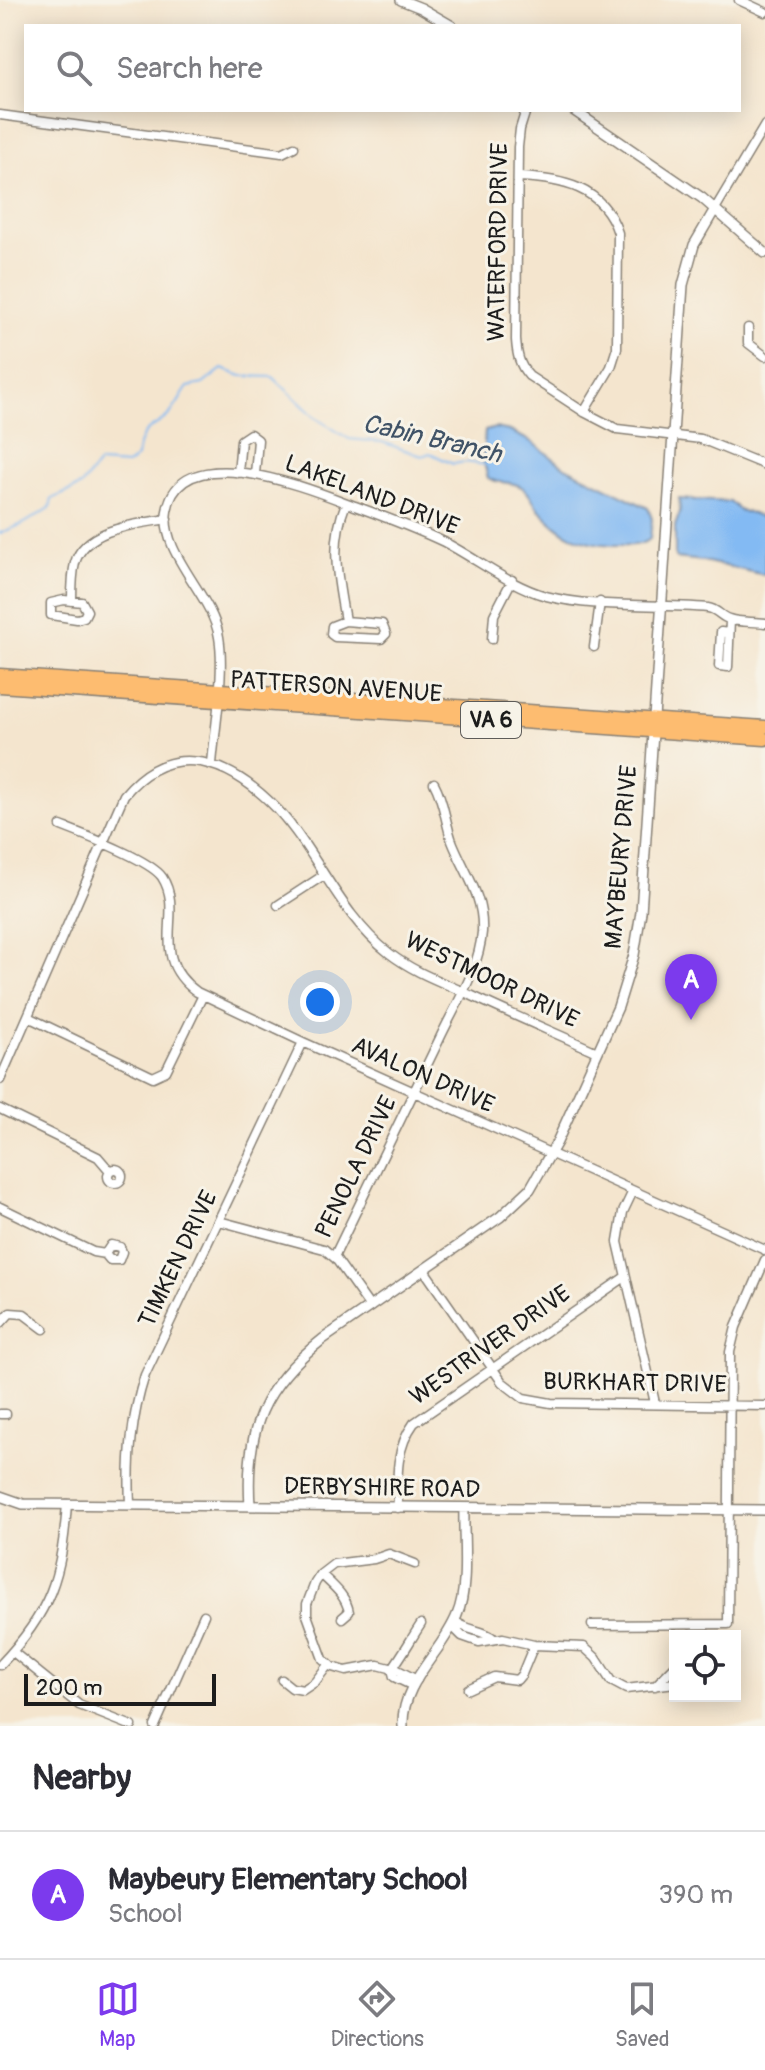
<!DOCTYPE html>
<style>
:root{--surface:#fff;--page:#f2f2f3;--text:#2b2b33;--muted:#7c7c81;--line:#e1e1e2;--accent:#7c3aed}
body{margin:0;font-family:Pangolin,sans-serif;background:var(--page);color:var(--text)}
.controls{position:absolute;right:24px;bottom:24px;display:grid;overflow:hidden;border-radius:0px;box-shadow:0 4px 20px #0003}
.controls button{width:72px;height:72px;display:grid;place-items:center;padding:0;border:0;border-bottom:2px solid var(--line);background:var(--surface);color:var(--text);font:40px sans-serif}
.scale{position:absolute;left:24px;bottom:20px;width:192px;box-sizing:border-box;padding-left:8px;border:4px solid #1c1c1c;border-top:0;font-size:22px;line-height:28px;white-space:nowrap;color:#1c1c1c;-webkit-text-stroke:6px #f7f3e8;paint-order:stroke}
.you{position:absolute;left:320px;top:1002px;width:28px;height:28px;margin:-20px;border:6px solid #fff;border-radius:50%;background:#1a73e8;box-shadow:0 0 0 12px #1a73e833}
.badge{display:grid;place-items:center;width:52px;height:52px;border-radius:50%;background:var(--accent);color:#fff;font-size:26px;font-weight:700}
.pin{position:absolute;translate:-50% -66px;filter:drop-shadow(0 2px 4px #0008)}
.pin::after{content:'';position:absolute;top:42px;width:28px;height:24px;background:inherit;clip-path:polygon(0 0,100% 0,50% 100%)}
.list{margin:0;padding:0;list-style:none}
h2{display:flex;justify-content:space-between;align-items:center;height:104px;margin:0;padding:0 32px;font-size:34px}
h2 small{font-size:26px;font-weight:400;color:var(--muted)}
.list li{display:grid;grid-template-columns:52px 1fr auto;gap:24px;align-items:center;box-sizing:border-box;height:128px;padding:0 32px;border-top:2px solid var(--line)}
.list b{display:block;font-size:30px;white-space:nowrap}
.list p{margin:0;font-size:26px;white-space:nowrap;color:var(--muted)}
.list em{font-size:26px;font-style:normal;color:var(--muted)}
.icon{flex:none;width:44px;height:44px;fill:none;stroke:currentColor;stroke-width:2;stroke-linecap:round;stroke-linejoin:round}
.map{position:relative;flex:none;width:765px;height:1726px;overflow:hidden}
.search{position:absolute;background:var(--surface);box-shadow:0 4px 20px #0003;left:24px;right:24px;top:24px;height:88px;display:flex;align-items:center;gap:20px;box-sizing:border-box;padding:0 28px;border-radius:0px;color:var(--muted);font-size:30px}
.sheet{height:232px;background:var(--surface)}
nav{display:flex;justify-content:space-around;align-items:center;box-sizing:border-box;height:112px;border-top:2px solid var(--line);background:var(--surface);font-size:22px;color:var(--muted)}
nav a{display:grid;justify-items:center;gap:4px}
nav .on{color:var(--accent)}
.map>svg:first-child{display:block}
.water{fill:#83baf3;stroke:#506b88;stroke-width:2}
.lines{fill:none;stroke-linecap:round;stroke-linejoin:round}
.stream{stroke:#83baf3;stroke-width:2}
.minor-casing{stroke:#888075;stroke-width:11}
.tertiary-casing{stroke:#888075;stroke-width:12}
.primary-casing{stroke:#888075;stroke-width:15}
.minor{stroke:#fff;stroke-width:8}
.tertiary{stroke:#fff;stroke-width:9}
.primary{stroke:#fdbc70;stroke-width:12}
.labels{text-anchor:middle;dominant-baseline:central;stroke-width:6;stroke-linejoin:round;paint-order:stroke}
.shield{fill:#f7f3e8;stroke:#5e5c59;stroke-width:2}
.shield-label{font-size:22px;font-weight:bold;fill:#1c1c1c}
.street-label{font-size:24px;fill:#1c1c1c;stroke:#f7f3e8}
.water-label{font-size:26px;font-style:italic;fill:#405367;stroke:#f7f3e8}
</style>
<div class="map">
<svg width="765" height="1726" viewBox="0 0 765 1726">
<rect width="100%" height="100%" fill="#f7f3e8"/>
<filter id="ink" filterUnits="userSpaceOnUse"><feTurbulence type="fractalNoise" baseFrequency=".0125" numOctaves="2"/><feDisplacementMap in="SourceGraphic" scale="16" xChannelSelector="R" yChannelSelector="G"/><feConvolveMatrix kernelMatrix="1 2 1 2 8 2 1 2 1" color-interpolation-filters="sRGB"/></filter>
<filter id="wash" filterUnits="userSpaceOnUse"><feTurbulence type="fractalNoise" baseFrequency=".006" numOctaves="4" result="noise"/><feDisplacementMap in="SourceGraphic" scale="32" xChannelSelector="R" yChannelSelector="G"/><feGaussianBlur stdDeviation="1.8" result="paint"/><feColorMatrix in="noise" values="0 0 0 0 0 0 0 0 0 0 0 0 0 0 0 0 0 1.4 0 .05"/><feComposite in="paint" operator="in"/></filter>
<g filter="url(#wash)">
<rect width="100%" height="100%" fill="#f4e5ce"/>
<!-- water -->
<path class="water" d="M495 428 510 431 530 441 565 467 648 508 652 519 650 539C640 547 626 545 614 545 579 543 561 535 538 508 532 501 530 493 523 488 513 480 499 485 488 478L483 459 485 431Z
M679 499 730 502 739 510 765 518V575L703 561 675 558V526L680 512Z"/>
<g class="lines">
<!-- stream -->
<path class="stream" d="M0 533 23 524 50 508 52 499 81 486 99 463 127 465 137 457C140 425 153 431 170 414 177 406 182 395 188 387L203 384 222 369 242 376 273 377 316 418 349 439 382 442 422 456 430 453 453 464 466 462 486 465"/>
</g>
</g>
<g filter="url(#ink)">
<g class="lines">
<!-- minor casing -->
<g class="minor-casing">
<path id="minor" d="M739 0 765 12
M526 110 520 129 518 147 516 340C517 354 519 365 529 376L584 412 617 429 701 439 765 465
M0 115 282 153 294 147
M518 177C561 179 603 186 618 233L617 348 611 367 584 412
M715 209 765 125
M748 328V343L765 356
M238 473 241 440 250 434 258 440 255 474
M64 600 82 602 87 611 84 617 77 619 51 615V603Z
M72 601C72 588 72 575 75 563 85 528 138 524 167 519
M345 621 382 624 386 634 381 639 335 637 331 634 332 626Z
M345 621C338 578 329 546 346 503
M729 633 721 632 719 666 728 667 730 620
M492 639 494 615 512 580
M594 647 600 602
M212 764C215 728 225 671 219 637 212 594 160 554 167 511 180 434 314 491 355 506 385 517 415 528 444 542 477 559 510 586 546 596 596 609 656 603 708 608 717 609 721 617 729 619 740 623 754 621 765 623
M61 826C84 835 149 859 162 877 186 914 146 955 197 992L303 1042 765 1250
M278 905 324 875
M28 1017 153 1077 166 1071 203 995
M0 1080 124 795C173 736 232 762 278 810 319 855 340 915 389 953 412 971 439 981 464 992 508 1013 553 1032 597 1052
M0 1109 98 1157 110 1171
M108 1176a7 7 0 1 1 14 0a7 7 0 1 1-14 0Z
M633 1191 623 1212 618 1242 655 1403
M0 1207 93 1252 105 1254 110 1260H119L122 1252 120 1247 111 1245 105 1254
M219 1221 324 1249 336 1259 370 1307
M334 1257C370 1184 405 1111 440 1038 456 1004 479 970 482 932 484 895 464 872 452 841 445 821 444 801 434 783
M424 1270 502 1382 523 1398 551 1403 765 1406
M0 1324 10 1313 24 1314 44 1329
M0 1414H6
M130 1504C128 1459 131 1418 145 1375L303 1042
M398 1508C397 1477 395 1449 414 1423L625 1277
M415 1564 389 1554 374 1559 334 1564 321 1574 315 1583 307 1604V1615L323 1659 332 1667 346 1671 378 1665 398 1670 417 1680
M321 1574C332 1585 346 1595 349 1612L342 1618
M455 1621C466 1631 482 1629 493 1638
M592 1625 728 1624 730 1352 736 1327 765 1260
M452 1626 462 1636 479 1642 503 1638 534 1645 584 1647 596 1658 611 1681 626 1689 675 1683
M13 1652 79 1705 132 1726
M0 1665C51 1612 62 1576 67 1504
M392 1669C403 1654 411 1639 421 1624
M392 1669 394 1677 413 1686
M282 1680 292 1688 303 1690 315 1682 328 1665
M655 1686 675 1666
M468 1689 494 1677 517 1680 522 1674 534 1645
M155 1726 204 1615"/>
</g>
<!-- tertiary casing -->
<g class="tertiary-casing">
<path id="tertiary" d="M401 0 421 8 452 26
M573 110 702 198 765 253
M0 1496 23 1504 765 1510
M250 1506C245 1429 263 1386 323 1339L500 1217 530 1189 557 1142 618 1007 634 955 641 912 683 285 694 245 715 209
M403 1726C401 1682 442 1653 457 1615 469 1588 463 1540 464 1509"/>
</g>
<!-- primary casing -->
<g class="primary-casing">
<path id="primary" d="M0 675 765 727
M0 686 765 739"/>
</g>
<!-- minor -->
<use href="#minor" class="minor"/>
<!-- tertiary -->
<use href="#tertiary" class="tertiary"/>
<!-- primary -->
<use href="#primary" class="primary"/>
</g>
</g>
<g class="labels">
<!-- shield labels -->
<rect class="shield" x="461" y="702" width="60" height="36" rx="6"/>
<g class="shield-label">
<text x="491" y="720">VA 6</text>
</g>
<!-- street labels -->
<g class="street-label">
<text transform="translate(498 242) rotate(-89)">WATERFORD DRIVE</text>
<text transform="translate(372 495) rotate(21)">LAKELAND DRIVE</text>
<text transform="translate(336 687) rotate(4)">PATTERSON AVENUE</text>
<text transform="translate(621 857) rotate(-85)">MAYBEURY DRIVE</text>
<text transform="translate(492 980) rotate(26)">WESTMOOR DRIVE</text>
<text transform="translate(423 1075) rotate(24)">AVALON DRIVE</text>
<text transform="translate(356 1167) rotate(-64)">PENOLA DRIVE</text>
<text transform="translate(178 1259) rotate(-64)">TIMKEN DRIVE</text>
<text transform="translate(490 1345) rotate(-35)">WESTRIVER DRIVE</text>
<text transform="translate(635 1383) rotate(1)">BURKHART DRIVE</text>
<text transform="translate(382 1488) rotate(1)">DERBYSHIRE ROAD</text>
</g>
<!-- water labels -->
<g class="water-label">
<text transform="translate(432 439) rotate(13)">Cabin Branch</text>
</g>
</g>
</svg>
<div class="controls">
<button><svg class="icon" aria-label="locate" viewBox="0 0 24 24"><circle cx="12" cy="12" r="6"/><path d="M12 2v4M12 18v4M2 12h4M18 12h4"/></svg></button>
</div>
<div class="scale">200 m</div>
<div class="you"></div>
<div class="pin badge" style="left:691px;top:1020px">A</div>
<div class="search"><svg class="icon" aria-label="search" viewBox="0 0 24 24"><circle cx="10" cy="10" r="6"/><path d="M15 15l6 6"/></svg>Search here</div>
</div>
<section class="sheet">
<h2>Nearby<small></small></h2>
<ul class="list">
<li><span class="badge">A</span><div><b>Maybeury Elementary School</b><p>School</p></div><em>390 m</em></li>
</ul>
</section>
<nav>
<a class="on"><svg class="icon" aria-label="map" viewBox="0 0 24 24"><path d="M3 6l6-2 6 2 6-2v14l-6 2-6-2-6 2zM9 4v14M15 6v14"/></svg>Map</a>
<a><svg class="icon" aria-label="directions" viewBox="0 0 24 24"><path d="M12 3l9 9-9 9-9-9zM9 14v-3h6M13 9l2 2-2 2"/></svg>Directions</a>
<a><svg class="icon" aria-label="saved" viewBox="0 0 24 24"><path d="M7 4h10v16l-5-4-5 4z"/></svg>Saved</a>
</nav>
